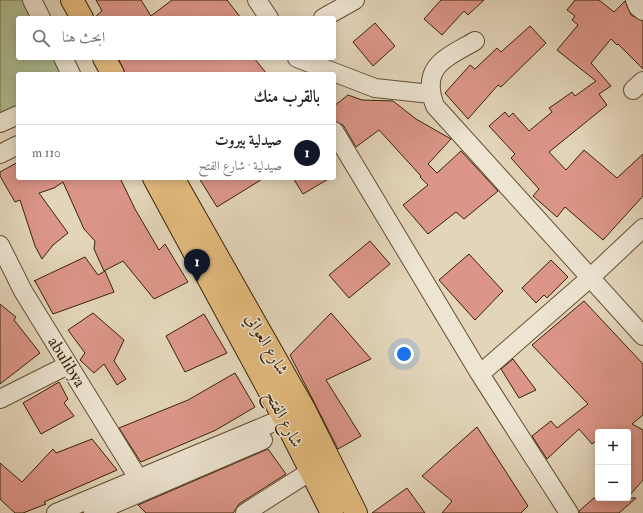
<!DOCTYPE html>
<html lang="ar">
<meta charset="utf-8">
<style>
:root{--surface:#fff;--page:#f6f6f6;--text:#202124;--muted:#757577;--line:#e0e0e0;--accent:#111827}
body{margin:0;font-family:"IM FELL Double Pica",Amiri,serif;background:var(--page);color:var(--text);direction:rtl}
.controls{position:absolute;right:12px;bottom:12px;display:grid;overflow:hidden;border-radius:4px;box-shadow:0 2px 10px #0003}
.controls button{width:36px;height:36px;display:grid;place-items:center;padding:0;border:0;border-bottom:1px solid var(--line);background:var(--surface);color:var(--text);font:20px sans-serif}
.you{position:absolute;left:404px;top:354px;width:14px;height:14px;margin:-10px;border:3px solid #fff;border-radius:50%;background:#1a73e8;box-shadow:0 0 0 6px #1a73e833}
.badge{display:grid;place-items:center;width:26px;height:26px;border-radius:50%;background:var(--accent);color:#fff;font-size:13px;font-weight:700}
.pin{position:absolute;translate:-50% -33px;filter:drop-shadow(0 1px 2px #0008)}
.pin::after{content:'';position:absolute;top:21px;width:14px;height:12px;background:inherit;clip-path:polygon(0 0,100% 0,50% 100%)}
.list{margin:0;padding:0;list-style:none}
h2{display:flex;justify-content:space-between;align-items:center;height:52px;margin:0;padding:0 16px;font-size:17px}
h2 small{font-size:13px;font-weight:400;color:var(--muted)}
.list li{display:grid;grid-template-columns:26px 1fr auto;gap:12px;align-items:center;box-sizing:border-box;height:56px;padding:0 16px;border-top:1px solid var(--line)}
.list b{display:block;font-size:15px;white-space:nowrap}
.list p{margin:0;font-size:13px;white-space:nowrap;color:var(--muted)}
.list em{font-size:13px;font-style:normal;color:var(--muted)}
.icon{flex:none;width:22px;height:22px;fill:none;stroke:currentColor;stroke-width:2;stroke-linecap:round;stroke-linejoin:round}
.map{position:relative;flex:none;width:643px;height:513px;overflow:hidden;direction:ltr}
.search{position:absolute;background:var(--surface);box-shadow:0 2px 10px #0003;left:16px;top:16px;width:320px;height:44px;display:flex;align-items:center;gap:10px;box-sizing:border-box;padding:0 14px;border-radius:4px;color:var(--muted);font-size:15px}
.panel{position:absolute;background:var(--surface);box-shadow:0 2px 10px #0003;left:16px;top:72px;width:320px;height:108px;border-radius:4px;direction:rtl}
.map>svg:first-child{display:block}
.green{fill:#afbe93;stroke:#74704c}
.building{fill:#dc9688;stroke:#382206}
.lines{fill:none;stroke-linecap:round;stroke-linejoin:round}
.minor-casing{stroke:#634f33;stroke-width:20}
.major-casing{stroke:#382206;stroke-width:24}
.minor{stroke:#ede4d2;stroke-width:18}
.major{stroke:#e2ba7d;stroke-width:22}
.labels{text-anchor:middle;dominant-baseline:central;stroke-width:3;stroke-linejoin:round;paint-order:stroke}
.street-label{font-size:17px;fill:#382206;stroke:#ede4d2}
</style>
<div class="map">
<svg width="643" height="513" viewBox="0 0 643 513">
<rect width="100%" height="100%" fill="#e3d5ba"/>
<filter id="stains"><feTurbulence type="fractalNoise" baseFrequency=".005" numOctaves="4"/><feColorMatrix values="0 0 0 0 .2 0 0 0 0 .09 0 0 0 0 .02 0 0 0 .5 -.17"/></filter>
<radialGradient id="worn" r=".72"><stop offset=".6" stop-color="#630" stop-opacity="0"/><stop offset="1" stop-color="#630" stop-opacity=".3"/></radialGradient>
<!-- green -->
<path class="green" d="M0 0H38L48 18H18V58H70L78 74H18V106L0 114Z"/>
<!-- building -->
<path class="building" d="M96 0H141L151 16 172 0H227L241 18H94L102 11Z
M441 0H484L468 15 464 11 442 35 424 19Z
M575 0H599L614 12 625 1 631 15 643 21V69L618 44 617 45 611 39 591 63 611 86 599 94 607 105 549 152 566 170 584 150 617 178 643 154V196L603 240 565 207 557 217 533 196 539 189 511 158 515 154 489 126 505 112 509 117 513 113 529 131 552 112 549 108 558 102 572 92 575 96 596 81 557 50 578 25 572 20 575 16 567 10Z
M375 23 395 46 373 66 353 42Z
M530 26 546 43 501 87 498 85 468 119 445 93 470 65 475 69 497 48 501 52Z
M118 58H254L267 74H125Z
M348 95 362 100 393 101 416 119 451 139 428 164 437 173 461 151 498 191 464 219 456 212 428 234 403 205 428 185 420 177 421 176 379 130 356 147 343 125 334 121V106Z
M18 162V178H120L135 209 159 250 165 244 188 282 154 299 123 261 104 271 94 249 95 241 84 229 63 182 54 188 39 193 68 233 53 245 42 259 35 246 20 200 15 202 0 176V172Z
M199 178H264L217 207Z
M293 178H330L303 194Z
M370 241 390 264 349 298 329 275Z
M469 254 503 291 475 320 439 280Z
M85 257 98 275 105 271 114 292 53 314 35 281H34Z
M551 260 568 277 547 298 544 295 536 303 522 288Z
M584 301 643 364V415L632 424 643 430V480L628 497V432H598V439L592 444 579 429 547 459 532 436 551 421 557 428 588 404 532 345Z
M0 304 16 317 14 320 40 353 0 384Z
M93 313 124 340 114 361 126 379 117 385 104 364 94 373 80 360 85 353 68 330Z
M331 313 371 359 326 380 361 436 338 449 290 355Z
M204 314 227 353 185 372 166 336Z
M513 359 536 390 519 398 501 369Z
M235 373 255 407 216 430 141 462 140 461 119 428 188 400Z
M59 382 68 399 64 403 74 416 41 434 23 403Z
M477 427 528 506 521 513H442L452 501 422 476Z
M92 439 117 470 44 502 46 504 23 513H15L0 499V463L22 482 53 449 56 453Z
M268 449 286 474 239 504 233 513H146L138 505Z
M407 488 425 513H372Z
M594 498H636L619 513H579V511Z"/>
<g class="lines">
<!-- minor casing -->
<g class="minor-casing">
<path id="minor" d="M32 0 41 18
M257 0 269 18
M635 0 638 7 643 11
M323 18 355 0
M475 41C446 58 420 66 435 106L643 336
M63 58 71 74
M297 58 375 88 431 94
M633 90 643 81
M0 123 18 115
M334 131 480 374 569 513
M0 154 18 145
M0 245 23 291 138 478
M480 374 591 277 643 228
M0 399 68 365
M56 513 296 413
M93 513 263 440
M245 513 311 471"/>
</g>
<!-- major casing -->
<g class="major-casing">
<path id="major" d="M72 0 82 18
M104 58 113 74
M154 178 284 418 332 513
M173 178 304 409 356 513"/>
</g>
<!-- minor -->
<use href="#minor" class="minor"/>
<!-- major -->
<use href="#major" class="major"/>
</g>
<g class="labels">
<!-- street labels -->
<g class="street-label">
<text transform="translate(267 344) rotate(60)">شارع العواتي</text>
<text transform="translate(67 362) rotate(58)">abulibya</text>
<text transform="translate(284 419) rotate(62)">شارع الفتح</text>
</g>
</g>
<rect width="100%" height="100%" filter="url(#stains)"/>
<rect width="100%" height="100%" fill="url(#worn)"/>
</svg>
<div class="controls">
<button>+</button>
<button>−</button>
</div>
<div class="you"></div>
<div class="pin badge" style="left:197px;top:282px">1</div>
<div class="search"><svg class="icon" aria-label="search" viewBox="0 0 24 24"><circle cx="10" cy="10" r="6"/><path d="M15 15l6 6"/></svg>ابحث هنا</div>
<section class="panel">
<h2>بالقرب منك<small></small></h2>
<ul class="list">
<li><span class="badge">1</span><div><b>صيدلية بيروت</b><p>صيدلية · شارع الفتح</p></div><em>110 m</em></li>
</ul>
</section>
</div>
